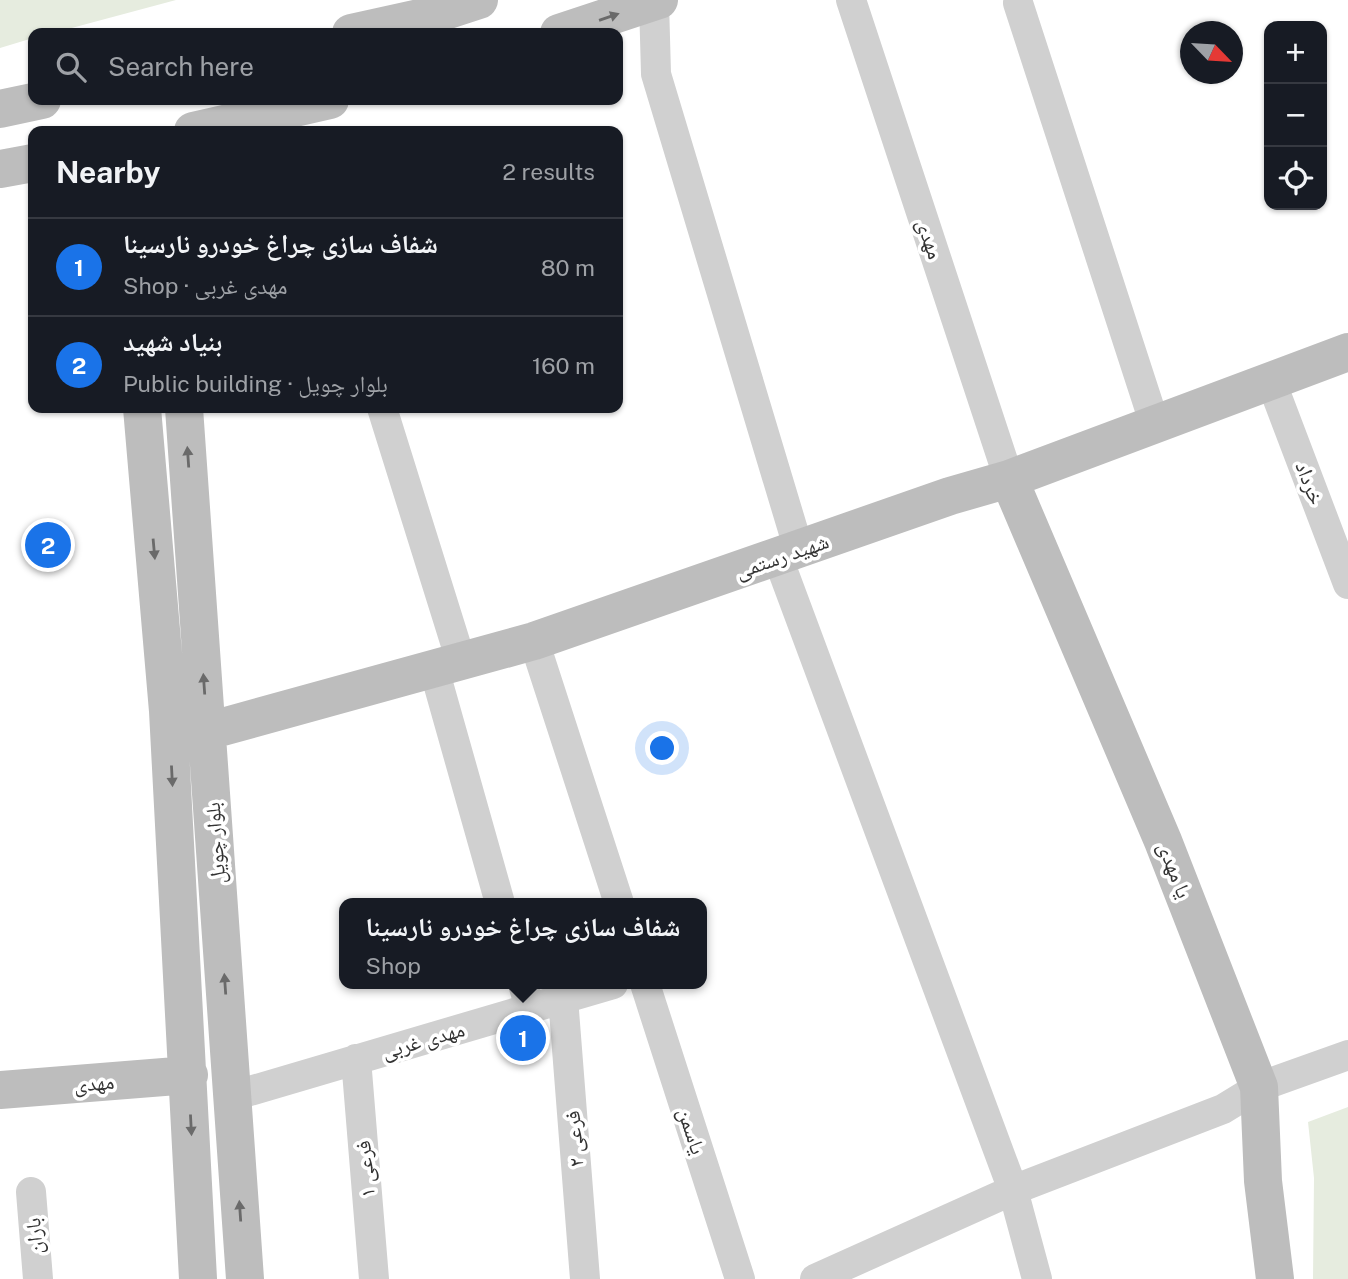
<!DOCTYPE html>
<meta charset="utf-8">
<style>
:root{--surface:#171b24;--page:#242831;--text:#f1f3f6;--muted:#9ea1a6;--line:#363941;--accent:#1a73e8}
body{margin:0;font-family:"Public Sans","Noto Naskh Arabic",sans-serif;background:var(--page);color:var(--text)}
.controls{position:absolute;right:21px;top:21px;display:grid;overflow:hidden;border-radius:14px;box-shadow:0 2px 5px #0004}
.controls button{width:63px;height:63px;display:grid;place-items:center;padding:0;border:0;border-bottom:2px solid var(--line);background:var(--surface);color:var(--text);font:35px sans-serif}
.compass{position:absolute;left:1180px;top:21px;width:63px;height:63px;border-radius:50%;background:var(--surface);box-shadow:0 2px 5px #0004;rotate:115deg}
.you{position:absolute;left:663px;top:749px;width:24px;height:24px;margin:-18px;border:5px solid #fff;border-radius:50%;background:#1a73e8;box-shadow:0 0 0 10px #1a73e833}
.badge{display:grid;place-items:center;width:46px;height:46px;border-radius:50%;background:var(--accent);color:#fff;font-size:23px;font-weight:700}
.pin{position:absolute;translate:-50% -50%;border:4px solid #fff;box-shadow:0 2px 7px #0006}
.popup{position:absolute;left:339px;top:898px;width:368px;height:91px;box-sizing:border-box;display:grid;place-content:center;border-radius:14px;background:var(--surface);filter:drop-shadow(0 2px 5px #0005);font-size:23px;white-space:nowrap;color:var(--muted)}
.popup b{font-size:26px;color:var(--text)}
.popup::after{content:'';position:absolute;left:50%;top:100%;margin-left:-14px;border:14px solid transparent;border-top-color:var(--surface)}
.list{margin:0;padding:0;list-style:none}
h2{display:flex;justify-content:space-between;align-items:center;height:91px;margin:0;padding:0 28px;font-size:30px}
h2 small{font-size:23px;font-weight:400;color:var(--muted)}
.list li{display:grid;grid-template-columns:46px 1fr auto;gap:21px;align-items:center;box-sizing:border-box;height:98px;padding:0 28px;border-top:2px solid var(--line)}
.list b{display:block;font-size:26px;white-space:nowrap}
.list p{margin:0;font-size:23px;white-space:nowrap;color:var(--muted)}
.list em{font-size:23px;font-style:normal;color:var(--muted)}
.icon{flex:none;width:38px;height:38px;fill:none;stroke:currentColor;stroke-width:2;stroke-linecap:round;stroke-linejoin:round}
.map{position:relative;flex:none;width:1348px;height:1279px;overflow:hidden}
.search{position:absolute;background:var(--surface);box-shadow:0 2px 5px #0004;left:28px;top:28px;width:595px;height:77px;display:flex;align-items:center;gap:18px;box-sizing:border-box;padding:0 24px;border-radius:14px;color:var(--muted);font-size:26px}
.panel{position:absolute;background:var(--surface);box-shadow:0 2px 5px #0004;left:28px;top:126px;width:595px;height:287px;border-radius:14px}
.map>svg:first-child{display:block}
.green{fill:#e6ecdf}
.lines{fill:none;stroke-linecap:round;stroke-linejoin:round}
.street{stroke:#d0d0d0;stroke-width:30}
.secondary{stroke:#bdbdbd;stroke-width:38}
.oneway{fill:#6a6a6a}
.labels{text-anchor:middle;dominant-baseline:central;stroke-width:7;stroke-linejoin:round;paint-order:stroke}
.street-label{font-size:21px;fill:#333;stroke:#fff}
</style>
<div class="map">
<svg width="1348" height="1279" viewBox="0 0 1348 1279">
<rect width="100%" height="100%" fill="#fff"/>
<!-- green -->
<path class="green" d="M0 0H176L53 33H33V38L0 48Z
M1348 1107V1279H1313L1314 1178 1308 1122Z"/>
<g class="lines">
<!-- street -->
<path class="street" d="M851 0 1009 479
M654 2 656 74 799 550
M1018 3 1155 425
M1271 381 1348 584
M382 408 461 661
M778 558 1013 1190 1037 1279
M534 641 619 903
M434 669 500 903
M523 984 530 1008
M645 984 740 1279
M563 998 585 1279
M356 1059 374 1279
M233 1096 613 984
M31 1192 38 1279
M815 1279 1013 1190 1223 1109 1259 1087 1348 1055"/>
<!-- secondary -->
<path class="secondary" d="M351 33 433 15 479 0
M559 33 659 0
M0 109 42 100
M193 131 330 100
M0 169 33 163
M142 408 168 711 198 1279
M184 408 245 1279
M1009 479 1163 841 1259 1087 1263 1181 1275 1279
M208 731 534 641 950 496 1009 479 1348 352
M0 1090 189 1075"/>
</g>
<!-- one-way arrows -->
<defs><path id="oneway-solid" d="M-6-.8H1V-3.2L6.5 0L1 3.2V.8H-6Z" transform="scale(1.75)"/></defs>
<g class="oneway">
<use href="#oneway-solid" transform="translate(609 17) rotate(-19)"/>
<use href="#oneway-solid" transform="translate(188 457) rotate(-94)"/>
<use href="#oneway-solid" transform="translate(154 549) rotate(85)"/>
<use href="#oneway-solid" transform="translate(204 684) rotate(-94)"/>
<use href="#oneway-solid" transform="translate(172 776) rotate(87)"/>
<use href="#oneway-solid" transform="translate(225 984) rotate(-94)"/>
<use href="#oneway-solid" transform="translate(191 1125) rotate(87)"/>
<use href="#oneway-solid" transform="translate(240 1211) rotate(-94)"/>
</g>
<g class="labels">
<!-- street labels -->
<g class="street-label">
<text transform="translate(930 239) rotate(72)">مهدی</text>
<text transform="translate(1310 483) rotate(69)">خرداد</text>
<text transform="translate(782 556) rotate(-19)">شهید رستمی</text>
<text transform="translate(215 843) rotate(-94)">بلوار چویل</text>
<text transform="translate(1175 870) rotate(69)">یا مهدی</text>
<text transform="translate(423 1040) rotate(-16)">مهدی غربی</text>
<text transform="translate(94 1083) rotate(-5)">مهدی</text>
<text transform="translate(692 1131) rotate(72)">یاسمن</text>
<text transform="translate(574 1139) rotate(-94)">فرعی ۲</text>
<text transform="translate(365 1169) rotate(-95)">فرعی ۱</text>
<text transform="translate(34 1236) rotate(-95)">باران</text>
</g>
</g>
</svg>
<div class="controls">
<button>+</button>
<button>−</button>
<button><svg class="icon" aria-label="locate" viewBox="0 0 24 24"><circle cx="12" cy="12" r="6"/><path d="M12 2v4M12 18v4M2 12h4M18 12h4"/></svg></button>
</div>
<svg class="compass" viewBox="-18 -18 36 36"><path d="M0-13l5 13h-10z" fill="#e53935"/><path d="M0 13l5-13h-10z" fill="#9ea1a6"/></svg>
<div class="you"></div>
<div class="pin badge" style="left:523px;top:1038px">1</div>
<div class="popup"><b>شفاف سازی چراغ خودرو نارسینا</b>Shop</div>
<div class="pin badge" style="left:48px;top:545px">2</div>
<div class="search"><svg class="icon" aria-label="search" viewBox="0 0 24 24"><circle cx="10" cy="10" r="6"/><path d="M15 15l6 6"/></svg>Search here</div>
<section class="panel">
<h2>Nearby<small>2 results</small></h2>
<ul class="list">
<li><span class="badge">1</span><div><b>شفاف سازی چراغ خودرو نارسینا</b><p>Shop · مهدی غربی</p></div><em>80 m</em></li>
<li><span class="badge">2</span><div><b>بنیاد شهید</b><p>Public building · بلوار چویل</p></div><em>160 m</em></li>
</ul>
</section>
</div>
